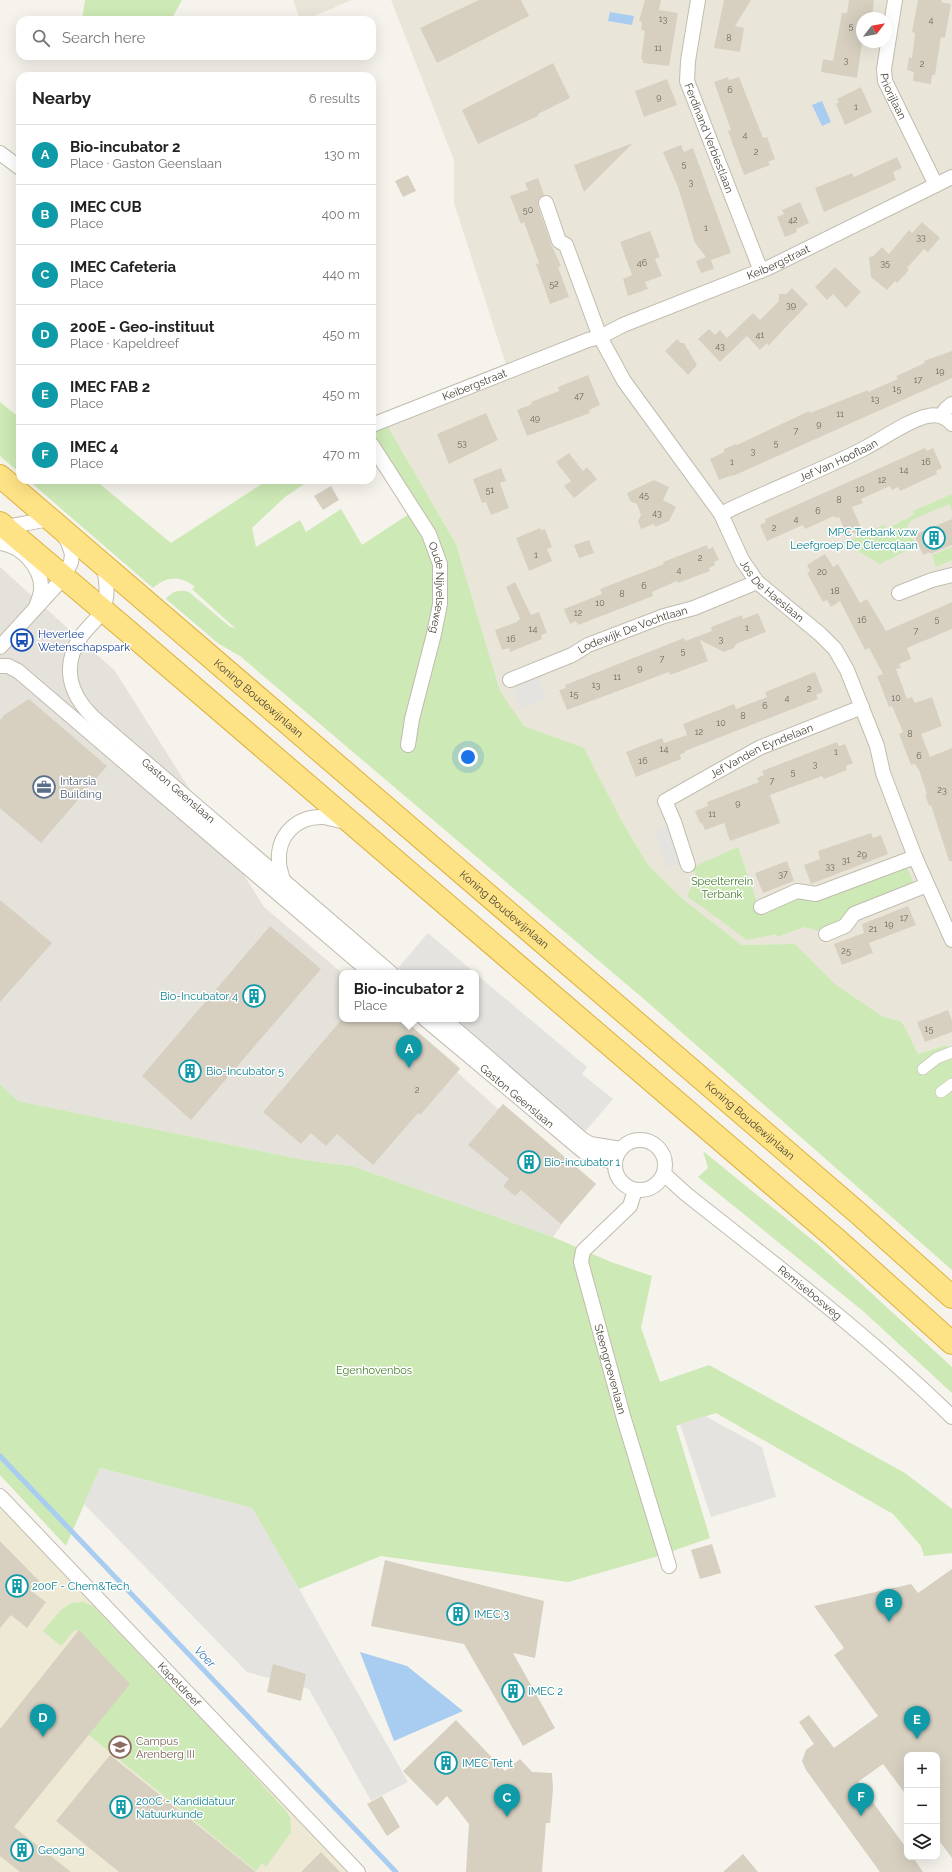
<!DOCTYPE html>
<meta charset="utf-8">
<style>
:root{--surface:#fff;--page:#f2f2f2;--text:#222;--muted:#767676;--line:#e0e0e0;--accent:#0b8043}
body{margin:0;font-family:Raleway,sans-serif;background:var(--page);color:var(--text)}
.controls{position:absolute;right:12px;bottom:12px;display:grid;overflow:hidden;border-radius:8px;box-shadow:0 4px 16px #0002}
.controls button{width:36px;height:36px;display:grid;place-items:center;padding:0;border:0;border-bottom:1px solid var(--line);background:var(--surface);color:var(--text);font:20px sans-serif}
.compass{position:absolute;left:856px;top:12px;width:36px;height:36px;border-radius:50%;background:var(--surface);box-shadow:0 4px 16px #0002;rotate:59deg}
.you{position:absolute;left:468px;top:757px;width:14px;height:14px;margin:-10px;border:3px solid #fff;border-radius:50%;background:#1a73e8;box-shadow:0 0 0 6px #1a73e833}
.badge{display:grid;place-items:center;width:26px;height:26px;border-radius:50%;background:var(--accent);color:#fff;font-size:13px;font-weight:700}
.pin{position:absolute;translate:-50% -33px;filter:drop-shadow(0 1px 2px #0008)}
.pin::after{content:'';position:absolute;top:21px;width:14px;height:12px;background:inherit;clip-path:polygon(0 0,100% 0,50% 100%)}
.popup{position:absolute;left:339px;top:970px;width:140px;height:52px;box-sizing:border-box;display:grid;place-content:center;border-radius:8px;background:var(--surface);filter:drop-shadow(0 1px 3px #0005);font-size:13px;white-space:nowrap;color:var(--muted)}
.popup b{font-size:15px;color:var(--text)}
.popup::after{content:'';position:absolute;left:50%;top:100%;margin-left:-8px;border:8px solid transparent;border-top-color:var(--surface)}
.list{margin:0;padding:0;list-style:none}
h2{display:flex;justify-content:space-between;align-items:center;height:52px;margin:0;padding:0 16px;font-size:17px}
h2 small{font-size:13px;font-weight:400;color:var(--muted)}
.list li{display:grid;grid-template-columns:26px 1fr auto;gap:12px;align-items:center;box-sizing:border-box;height:60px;padding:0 16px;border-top:1px solid var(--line)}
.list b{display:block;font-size:15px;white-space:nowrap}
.list p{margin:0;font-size:13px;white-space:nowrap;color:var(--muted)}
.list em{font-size:13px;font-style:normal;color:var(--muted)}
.icon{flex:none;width:22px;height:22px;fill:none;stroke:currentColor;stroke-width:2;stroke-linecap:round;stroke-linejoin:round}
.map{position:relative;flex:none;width:952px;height:1872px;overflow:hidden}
.search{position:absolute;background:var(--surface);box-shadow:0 4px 16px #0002;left:16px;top:16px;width:360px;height:44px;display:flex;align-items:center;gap:10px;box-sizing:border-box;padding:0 14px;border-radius:12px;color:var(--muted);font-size:15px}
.panel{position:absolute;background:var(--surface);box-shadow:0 4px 16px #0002;left:16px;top:72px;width:360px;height:412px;border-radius:12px}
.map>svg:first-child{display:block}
.residential{fill:#e9e6d9;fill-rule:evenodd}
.industrial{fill:#e5e2dc}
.education{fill:#eee9d5}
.green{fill:#cde9b5}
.parking{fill:#e4e3df}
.water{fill:#a9cdf1}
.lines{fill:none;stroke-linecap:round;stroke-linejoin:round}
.stream{stroke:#a9cdf1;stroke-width:5}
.building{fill:#d7d0c1}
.pedestrian-casing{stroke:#c1bcae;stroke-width:12}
.minor-casing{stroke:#c1bcae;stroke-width:16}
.trunk-casing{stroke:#ddb13d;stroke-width:24}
.pedestrian{stroke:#fff;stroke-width:11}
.minor{stroke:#fff;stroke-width:14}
.trunk{stroke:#fee286;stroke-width:22}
.labels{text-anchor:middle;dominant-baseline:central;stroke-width:3;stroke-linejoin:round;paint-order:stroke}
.number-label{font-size:9px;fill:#6d685b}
.street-label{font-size:11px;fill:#4a4539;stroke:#fff}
.culture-label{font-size:11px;fill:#0d838f;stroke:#fff;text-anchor:start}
.transit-label{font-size:11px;fill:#164399;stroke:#fff;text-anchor:start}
.service-label{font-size:11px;fill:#4e5e75;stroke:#fff;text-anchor:start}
.park-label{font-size:11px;fill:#437d2b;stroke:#fff}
.education-label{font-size:11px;fill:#785e54;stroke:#fff;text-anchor:start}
.water-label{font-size:12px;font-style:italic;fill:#3172b7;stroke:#fff}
</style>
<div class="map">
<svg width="952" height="1872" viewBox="0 0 952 1872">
<rect width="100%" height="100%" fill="#f5f3eb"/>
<!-- residential -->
<path class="residential" d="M293 0H352L304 20H300Z
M391 0H952V1054L947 1045 918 1054 902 1022 882 1016 835 984 795 944 742 945 684 900 648 865 620 818 584 749 524 726 500 691 456 544 384 420 508 371 454 203V160ZM862 18H886V42H862Z"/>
<!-- industrial -->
<path class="industrial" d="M0 567 115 671 264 907 342 973V1019H403L458 1066 460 1069 457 1072 498 1109 503 1104 596 1184 562 1224 553 1237 352 1166 304 1160 18 1101 0 1084Z"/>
<!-- education -->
<path class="education" d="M0 1496 358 1872H0Z"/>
<!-- green -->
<path class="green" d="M85 0H182L171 20H82Z
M0 402 20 418V473L0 456Z
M384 420 456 544 500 691 524 726 584 748 620 818 648 865 684 900 742 945 795 944 835 984 882 1016 902 1022 918 1054 947 1045 952 1052V1270L645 1000 240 656 219 644 166 599C172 591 179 589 189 592L229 626 236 629 192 589 195 587C181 575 166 576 153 588L28 480H95L171 543 268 480H310L285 497 252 528 256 547 300 520 306 532 341 509 362 545 415 510 372 445V425Z
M950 495H952V511L949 504 912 520 907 526 908 530 899 534 900 537 910 532 916 546 880 564 844 543 886 524 884 530 888 533 890 527 914 515 913 511Z
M952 547V560L936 567 932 555Z
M738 847 759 908 905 863 916 889 825 932 804 927 777 937 776 934 747 940 687 896 696 876 693 867Z
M0 1084 18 1101 304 1160 352 1166 553 1237 611 1262 652 1276 641 1328 660 1382 709 1365 905 1473 952 1509V1553L924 1556 921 1546 893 1514 716 1413 676 1426 710 1538 655 1557 568 1582 381 1556 299 1589 252 1508 100 1468 66 1546 0 1475Z
M703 1151 821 1247 952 1367V1393L863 1311 698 1177 708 1168Z
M84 1602 93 1606 213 1731 287 1812 290 1818 291 1832 266 1867 262 1863 256 1871 89 1735 79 1630 74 1631 61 1646 43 1631 61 1610 71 1603Z"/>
<!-- parking -->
<path class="parking" d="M537 672 547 699 520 709 510 682Z
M668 826 682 863 668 868 654 832Z
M428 933 475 973H404L398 968Z
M476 974 587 1067 582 1074 613 1099 582 1135 476 1043 464 1025 457 1019H476Z
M705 1416 762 1447 776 1497 711 1517 680 1424Z
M100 1468 252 1508 299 1589 408 1782 371 1801 309 1689 247 1672 84 1504Z"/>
<!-- water -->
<path class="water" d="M610 12 634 16 632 25 608 21Z
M822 101 831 122 822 126 812 105Z
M360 1652 407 1666 463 1711 394 1741Z"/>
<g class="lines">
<!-- stream -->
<path class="stream" d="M0 1456 396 1872"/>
</g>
<!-- building -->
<path class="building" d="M479 0H521L529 16 437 63 420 28Z
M645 0H661L659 10 678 13 669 66 643 63V60L641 59 645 31 641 30 642 22 639 21Z
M724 0H751L735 26 744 28 740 52 714 48Z
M849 0H874L872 17 862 16V43L857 78 821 72 823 59 833 61 842 13H847Z
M918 0H942L941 2 951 4 945 38 941 37 935 75H932L931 84 913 81 914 72 907 70 909 57 912 58 915 33 912 32Z
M553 63 570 98 538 114V116L478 144 462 110Z
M728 77 729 80 739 77 763 138 767 137 775 159 768 162 770 165 744 175 728 131 731 130 714 82Z
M667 79 677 105 644 117 635 91Z
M861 87 872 112 845 125 836 104 839 102 837 99Z
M633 143 584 192 574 165Z
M681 145 684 152 693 148 731 253 711 260 714 269 701 273 696 261 706 257 695 243 678 187 663 152Z
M897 157 902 168 893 172 896 180 824 212 815 188 852 173 854 177Z
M408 175 416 191 403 197 395 181Z
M538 178 544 195 539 198 538 206 551 244 561 266 558 267 569 297 550 304 536 264 539 263 524 222 521 224 510 196 528 190 525 183Z
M800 202 809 223 796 229 797 232 785 237 777 217 784 214 782 210Z
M922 222 940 238 928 252 924 249 907 268 909 270 897 283 895 281 887 290 871 277 869 257 873 256 882 247 889 254 909 230 912 233Z
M650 231 660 257 655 259 662 276 645 282 648 289 628 296 623 279 632 275 620 242Z
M835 267 861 292 846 308 833 294 827 300 815 287Z
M792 288 808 304 768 346 767 343 760 350 747 336 720 362 698 339 709 329 715 335 720 330 727 338 753 313 760 320 779 301V294H786Z
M677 339 681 343H684L697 365 688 375 665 351Z
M952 351V378L733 476V475L719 480 710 459 724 452V449L736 444 737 445 809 411 810 413 868 390V392L898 379 896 376 925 363 924 361Z
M588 375 600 405 589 410 590 413 527 436 517 410 532 404 531 402 559 391 558 387Z
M486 413 498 440 449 464 437 434Z
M925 448 927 451 933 448 942 468 936 471 937 474 900 491 898 487 892 490 890 486 861 499 863 503 852 507 862 530 847 536 839 517 835 518 834 516 805 529 803 525 767 541 760 525 766 522 765 519Z
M569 453 583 471 587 467 597 479 574 498 564 486 571 481 556 462Z
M501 468 506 481 500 483 509 508 491 515 486 502 482 503 473 479Z
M654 480 669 487 663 500 676 507 669 521 655 527 654 524 641 529 638 521 641 515 637 504 630 501 627 493Z
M331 486 339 500 323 510 314 496Z
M952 519V545L930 554V552L923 555 914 535Z
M540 528 541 530 545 529 552 547 547 549 552 561 529 571 516 538Z
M589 540 594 553 579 558 574 545Z
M707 545 708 549 713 547 719 560 714 562 715 565 709 568 710 571 678 583 677 581 652 592 653 596 578 625 576 621 570 624 564 609 602 594 600 589 664 564 663 562Z
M825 554 833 567 838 564 860 603 867 599 886 631 952 602V629L907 648 911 659 899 664 901 668 896 669 907 699 912 697 915 703 932 697 942 726 921 734 930 757 952 748V861H949L931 805 929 806 925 794H927L919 770 915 764 911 765 899 734 903 732 892 706 889 707 877 676 883 674 869 648 865 650 840 601 831 607 827 600 823 602 807 573 810 571 807 565Z
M515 582 531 615 539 612 547 633 541 635 542 639 510 652 509 648 502 650 495 630 517 622V621L520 619 506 587Z
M758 613 766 632 736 644 734 648 724 652 700 640 708 661 670 675 669 672 567 710 559 690 566 688 565 685 684 638 685 641 712 631 711 627 742 615 743 619Z
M815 672 823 692 816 695 818 699 685 751 686 752 680 755 681 759 636 777 626 752 662 738 664 743 687 735 683 724 734 704 736 709 751 703 767 697 765 692Z
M29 699 107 766 41 843 0 808V720L4 715Z
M837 742 839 746 845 744 853 763 846 766 847 770 824 779 822 776 770 795 780 823 730 841 724 823 705 830 702 823H700L695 811 708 806 707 802 759 782 757 778 764 775 762 771Z
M871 833 873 838 881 835 888 854 811 884 804 865 820 859 818 851Z
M787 861 794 881 763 893 755 873Z
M0 900 52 943 0 1002Z
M908 906 916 925 869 943 873 953 842 965 834 944 864 933 862 924Z
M270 926 321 969 191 1120 142 1076Z
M948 1010 952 1021V1032L925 1042 917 1022Z
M342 1019H403L460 1069 420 1115 418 1113 373 1165 337 1134 326 1146 311 1133 301 1144 263 1112Z
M503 1104 596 1184 561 1224 521 1190 515 1196 503 1186 509 1179 468 1145Z
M0 1541 39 1581 30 1590 46 1602 27 1628 11 1615 0 1628Z
M712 1544 721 1573 700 1579 691 1550Z
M385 1560 544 1601 535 1658 513 1653 555 1728 523 1746 464 1644 371 1626Z
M952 1569V1858L937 1838V1755H907V1796L883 1764 858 1782 907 1849V1857H913L923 1872H880L806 1770 802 1761 806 1750 814 1744 799 1722 809 1715 834 1748 878 1716 834 1655 844 1648 814 1606 911 1584 918 1593Z
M79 1630 130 1684 14 1827 71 1872H20L0 1856V1729Z
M273 1664 306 1674 301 1701 267 1692Z
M456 1720 505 1771 520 1759 532 1772 552 1773 553 1789 550 1823H546L542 1872H466L469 1824 447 1796 437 1806 403 1771Z
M110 1755 256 1872H119L56 1821Z
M382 1796 400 1827 387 1836 367 1804Z
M321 1852 340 1872H301Z
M743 1854 758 1872H723Z"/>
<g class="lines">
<!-- pedestrian casing -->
<g class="pedestrian-casing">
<path id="pedestrian" d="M923 1069 937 1058 952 1052
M941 1092 952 1084"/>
</g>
<!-- minor casing -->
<g class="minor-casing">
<g id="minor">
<path id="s1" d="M698 0 688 61 687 81 761 271"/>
<path id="s2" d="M895 0 884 69 885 81 936 185"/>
<path d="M0 153 20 168"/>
<path id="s3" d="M546 203 559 241 566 245 600 337 611 357 624 381 721 514 742 560 757 582 820 634 835 649 847 670 877 746 883 773 915 857 952 940"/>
<path d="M941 416 946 409 952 404"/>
<path id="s4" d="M372 425 588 340 600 337 623 325 770 267 952 177"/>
<path id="s5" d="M372 445 429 534 440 564V604L434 634 412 719 408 745"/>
<path id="s6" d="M721 514C767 491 816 473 863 449 881 440 908 420 928 416 937 414 946 417 952 424"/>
<path d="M0 528 44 520 56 524 68 542 72 554 71 562 64 577 0 647"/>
<path d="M0 543C22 546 43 568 41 591 40 596 38 602 36 607"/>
<path id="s7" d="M104 566C106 580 109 595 103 609 99 618 88 627 82 635 61 665 69 694 94 718L391 973"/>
<path d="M899 593 932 580 952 575"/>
<path d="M0 666H8L18 671 371 973"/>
<path id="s8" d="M510 680 572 655 588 645 664 616 694 608 757 582"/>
<path id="s9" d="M688 865 674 822 665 801 759 748 862 707"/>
<path d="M283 881C282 875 279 868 279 862 277 836 296 816 323 817 331 818 339 821 347 822"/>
<path d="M761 907 797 891 816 894 915 857"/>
<path d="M826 934 845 926 854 914 927 885"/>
<path id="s10" d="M425 1019 584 1152 615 1163"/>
<path d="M444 1019 582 1139 590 1144 621 1149"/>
<circle cx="640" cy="1165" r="25"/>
<path id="s11" d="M664 1174 686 1194C777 1266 869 1336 952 1417"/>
<path id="s12" d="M635 1190 630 1206 583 1251 581 1262 624 1419 669 1566"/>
<path id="s13" d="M0 1496 358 1872"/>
</g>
</g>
<!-- trunk casing -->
<g class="trunk-casing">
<g id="trunk">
<path id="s14" d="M0 476 858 1213 952 1297"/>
<path d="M0 523 130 633 835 1238 952 1343"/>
</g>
</g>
<!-- pedestrian -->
<use href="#pedestrian" class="pedestrian"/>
<!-- minor -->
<use href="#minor" class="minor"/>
<!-- trunk -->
<use href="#trunk" class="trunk"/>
</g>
<!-- icons -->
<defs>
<g id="building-ring" transform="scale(1.15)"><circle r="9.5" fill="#fff" stroke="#0f9aa8" stroke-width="1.5"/><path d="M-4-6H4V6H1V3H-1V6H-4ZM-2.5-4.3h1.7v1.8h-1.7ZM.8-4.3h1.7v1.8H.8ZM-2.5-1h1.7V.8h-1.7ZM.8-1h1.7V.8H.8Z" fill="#0f9aa8"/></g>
<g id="bus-ring" transform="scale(1.15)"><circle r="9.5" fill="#fff" stroke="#1a4fb4" stroke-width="1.5"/><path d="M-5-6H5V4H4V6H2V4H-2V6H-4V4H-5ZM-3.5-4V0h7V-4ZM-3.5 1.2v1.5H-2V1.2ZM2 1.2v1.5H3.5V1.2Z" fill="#1a4fb4"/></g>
<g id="office-ring" transform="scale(1.15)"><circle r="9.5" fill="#fff" stroke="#5c6f8a" stroke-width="1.5"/><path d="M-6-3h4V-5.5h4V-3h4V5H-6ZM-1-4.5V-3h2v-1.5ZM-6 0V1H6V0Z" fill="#5c6f8a"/></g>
<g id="university-ring" transform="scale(1.15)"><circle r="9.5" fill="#fff" stroke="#8d6e63" stroke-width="1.5"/><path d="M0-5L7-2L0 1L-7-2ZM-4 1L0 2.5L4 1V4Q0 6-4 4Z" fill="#8d6e63"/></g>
</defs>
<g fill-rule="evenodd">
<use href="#building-ring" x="934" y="538"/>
<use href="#bus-ring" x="22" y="640"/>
<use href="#office-ring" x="44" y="787"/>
<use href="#building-ring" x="254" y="996"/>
<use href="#building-ring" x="190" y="1071"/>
<use href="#building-ring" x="529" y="1162"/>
<use href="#building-ring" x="17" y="1586"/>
<use href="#building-ring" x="458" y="1614"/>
<use href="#building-ring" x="513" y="1691"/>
<use href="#university-ring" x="120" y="1747"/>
<use href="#building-ring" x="446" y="1763"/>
<use href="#building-ring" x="121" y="1807"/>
<use href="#building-ring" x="22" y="1850"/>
</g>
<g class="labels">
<!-- number labels -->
<g class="number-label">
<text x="663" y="19">13</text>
<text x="931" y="20">4</text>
<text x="851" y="26">5</text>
<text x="729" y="38">8</text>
<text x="658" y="48">11</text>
<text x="846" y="60">3</text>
<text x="922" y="64">2</text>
<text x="730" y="90">6</text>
<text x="659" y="97">9</text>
<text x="856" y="107">1</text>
<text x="745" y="135">4</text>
<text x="756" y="152">2</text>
<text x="684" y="164">5</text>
<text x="691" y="182">3</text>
<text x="528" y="210">50</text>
<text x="793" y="220">42</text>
<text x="706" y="228">1</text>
<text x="921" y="237">33</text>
<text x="642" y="263">46</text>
<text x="885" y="263">35</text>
<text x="554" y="284">52</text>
<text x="791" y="305">39</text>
<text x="760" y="335">41</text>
<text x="720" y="346">43</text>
<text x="940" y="371">19</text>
<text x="918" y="380">17</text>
<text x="897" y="389">15</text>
<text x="579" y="396">47</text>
<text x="875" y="399">13</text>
<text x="840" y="414">11</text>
<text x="535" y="418">49</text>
<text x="819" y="424">9</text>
<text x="796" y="431">7</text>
<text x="462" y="443">53</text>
<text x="776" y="443">5</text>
<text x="753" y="451">3</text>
<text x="732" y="462">1</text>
<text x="926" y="462">16</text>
<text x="904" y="470">14</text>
<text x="882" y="480">12</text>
<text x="860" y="489">10</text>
<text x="490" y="490">51</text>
<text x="644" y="495">45</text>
<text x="839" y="500">8</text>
<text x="818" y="511">6</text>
<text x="657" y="513">43</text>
<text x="796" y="519">4</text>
<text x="774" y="528">2</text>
<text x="536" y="555">1</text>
<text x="700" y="558">2</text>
<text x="679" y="570">4</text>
<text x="822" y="572">20</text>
<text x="644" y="586">6</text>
<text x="835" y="591">18</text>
<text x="622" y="594">8</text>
<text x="600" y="603">10</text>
<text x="578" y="613">12</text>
<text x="937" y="619">5</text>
<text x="862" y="620">16</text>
<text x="747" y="628">1</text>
<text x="533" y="629">14</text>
<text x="916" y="631">7</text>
<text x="511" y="639">16</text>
<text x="721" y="639">3</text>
<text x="683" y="651">5</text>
<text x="662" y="659">7</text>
<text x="640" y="668">9</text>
<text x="617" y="677">11</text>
<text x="596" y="685">13</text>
<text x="809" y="689">2</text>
<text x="574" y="694">15</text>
<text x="787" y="698">4</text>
<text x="896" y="698">10</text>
<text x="765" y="706">6</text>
<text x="743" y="716">8</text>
<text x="721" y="723">10</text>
<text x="699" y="732">12</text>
<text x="910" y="734">8</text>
<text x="664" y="749">14</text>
<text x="836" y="752">1</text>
<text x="919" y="756">6</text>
<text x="643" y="761">16</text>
<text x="815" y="764">3</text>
<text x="793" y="772">5</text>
<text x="772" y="781">7</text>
<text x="942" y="790">23</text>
<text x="738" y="803">9</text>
<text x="712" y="814">11</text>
<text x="862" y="854">29</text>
<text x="846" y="860">31</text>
<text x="830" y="866">33</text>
<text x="783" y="874">37</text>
<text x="904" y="918">17</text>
<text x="889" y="924">19</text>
<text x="873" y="929">21</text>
<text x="846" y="951">25</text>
<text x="929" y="1029">15</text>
<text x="417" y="1090">2</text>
</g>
<!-- street labels -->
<g class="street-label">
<text stroke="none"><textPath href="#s2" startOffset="99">Priorijlaan</textPath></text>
<text stroke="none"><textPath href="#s1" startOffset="143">Ferdinand Verbiestlaan</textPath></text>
<text stroke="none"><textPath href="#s4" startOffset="438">Keibergstraat</textPath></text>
<text stroke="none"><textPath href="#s4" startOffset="110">Keibergstraat</textPath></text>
<text stroke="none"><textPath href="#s6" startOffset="129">Jef Van Hooflaan</textPath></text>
<text stroke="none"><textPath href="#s5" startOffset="161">Oude Nijvelseweg</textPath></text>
<text stroke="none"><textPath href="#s3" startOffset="455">Jos De Haeslaan</textPath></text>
<text stroke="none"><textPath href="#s8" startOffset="133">Lodewijk De Vochtlaan</textPath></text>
<text stroke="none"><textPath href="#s14" startOffset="341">Koning Boudewijnlaan</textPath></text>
<text stroke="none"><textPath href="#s9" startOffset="177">Jef Vanden Eyndelaan</textPath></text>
<text stroke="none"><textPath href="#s7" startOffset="281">Gaston Geenslaan</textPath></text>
<text stroke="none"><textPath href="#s14" startOffset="665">Koning Boudewijnlaan</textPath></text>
<text stroke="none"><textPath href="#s10" startOffset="120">Gaston Geenslaan</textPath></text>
<text stroke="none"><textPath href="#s14" startOffset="989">Koning Boudewijnlaan</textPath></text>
<text stroke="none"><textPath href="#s11" startOffset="188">Remisebosweg</textPath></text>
<text stroke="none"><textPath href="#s12" startOffset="204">Steengroevenlaan</textPath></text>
<text stroke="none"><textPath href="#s13" startOffset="260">Kapeldreef</textPath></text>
</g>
<!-- culture labels -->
<g class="culture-label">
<text x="918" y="532" text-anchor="end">MPC Terbank vzw<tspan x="918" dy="13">Leefgroep De Clercqlaan</tspan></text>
<text x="238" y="996" text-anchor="end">Bio-Incubator 4</text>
<text x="206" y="1071">Bio-Incubator 5</text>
<text x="544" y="1162">Bio-incubator 1</text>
<text x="32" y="1586">200F - Chem&amp;Tech</text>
<text x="474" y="1614">IMEC 3</text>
<text x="528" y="1691">IMEC 2</text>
<text x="462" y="1763">IMEC Tent</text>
<text x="136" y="1801">200C - Kandidatuur<tspan x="136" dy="13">Natuurkunde</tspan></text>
<text x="38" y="1850">Geogang</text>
</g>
<!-- transit labels -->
<g class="transit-label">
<text x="38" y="634">Heverlee<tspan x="38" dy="13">Wetenschapspark</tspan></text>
</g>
<!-- service labels -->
<g class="service-label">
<text x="60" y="781">Intarsia<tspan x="60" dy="13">Building</tspan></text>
</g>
<!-- park labels -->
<g class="park-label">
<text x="722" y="881">Speelterrein<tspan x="722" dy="13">Terbank</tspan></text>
<text x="374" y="1370">Egenhovenbos</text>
</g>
<!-- education labels -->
<g class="education-label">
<text x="136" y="1741">Campus<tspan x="136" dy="13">Arenberg III</tspan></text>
</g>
<!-- water labels -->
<g class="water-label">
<text transform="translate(205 1657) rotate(46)">Voer</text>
</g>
</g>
</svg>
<div class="controls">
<button>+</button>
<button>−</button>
<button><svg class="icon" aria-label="layers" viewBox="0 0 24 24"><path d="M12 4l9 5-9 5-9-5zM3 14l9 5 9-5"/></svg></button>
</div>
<svg class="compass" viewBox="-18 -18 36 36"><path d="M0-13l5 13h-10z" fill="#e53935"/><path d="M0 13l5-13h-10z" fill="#767676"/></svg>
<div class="you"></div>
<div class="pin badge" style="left:409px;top:1068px;background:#0f9aa8">A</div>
<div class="popup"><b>Bio-incubator 2</b>Place</div>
<div class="pin badge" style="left:889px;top:1622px;background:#0f9aa8">B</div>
<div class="pin badge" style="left:507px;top:1817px;background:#0f9aa8">C</div>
<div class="pin badge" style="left:43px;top:1737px;background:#0f9aa8">D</div>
<div class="pin badge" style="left:917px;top:1739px;background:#0f9aa8">E</div>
<div class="pin badge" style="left:861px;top:1816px;background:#0f9aa8">F</div>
<div class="search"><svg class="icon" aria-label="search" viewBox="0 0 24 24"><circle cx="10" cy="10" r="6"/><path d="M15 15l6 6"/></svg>Search here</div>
<section class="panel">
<h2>Nearby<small>6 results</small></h2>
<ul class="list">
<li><span class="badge" style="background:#0f9aa8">A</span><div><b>Bio-incubator 2</b><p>Place · Gaston Geenslaan</p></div><em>130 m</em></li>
<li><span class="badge" style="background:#0f9aa8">B</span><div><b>IMEC CUB</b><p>Place</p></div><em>400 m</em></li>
<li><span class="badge" style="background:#0f9aa8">C</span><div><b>IMEC Cafeteria</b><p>Place</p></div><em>440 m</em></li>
<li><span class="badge" style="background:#0f9aa8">D</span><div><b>200E - Geo-instituut</b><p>Place · Kapeldreef</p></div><em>450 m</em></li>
<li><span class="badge" style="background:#0f9aa8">E</span><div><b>IMEC FAB 2</b><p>Place</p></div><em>450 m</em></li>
<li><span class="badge" style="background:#0f9aa8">F</span><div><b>IMEC 4</b><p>Place</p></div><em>470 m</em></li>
</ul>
</section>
</div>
